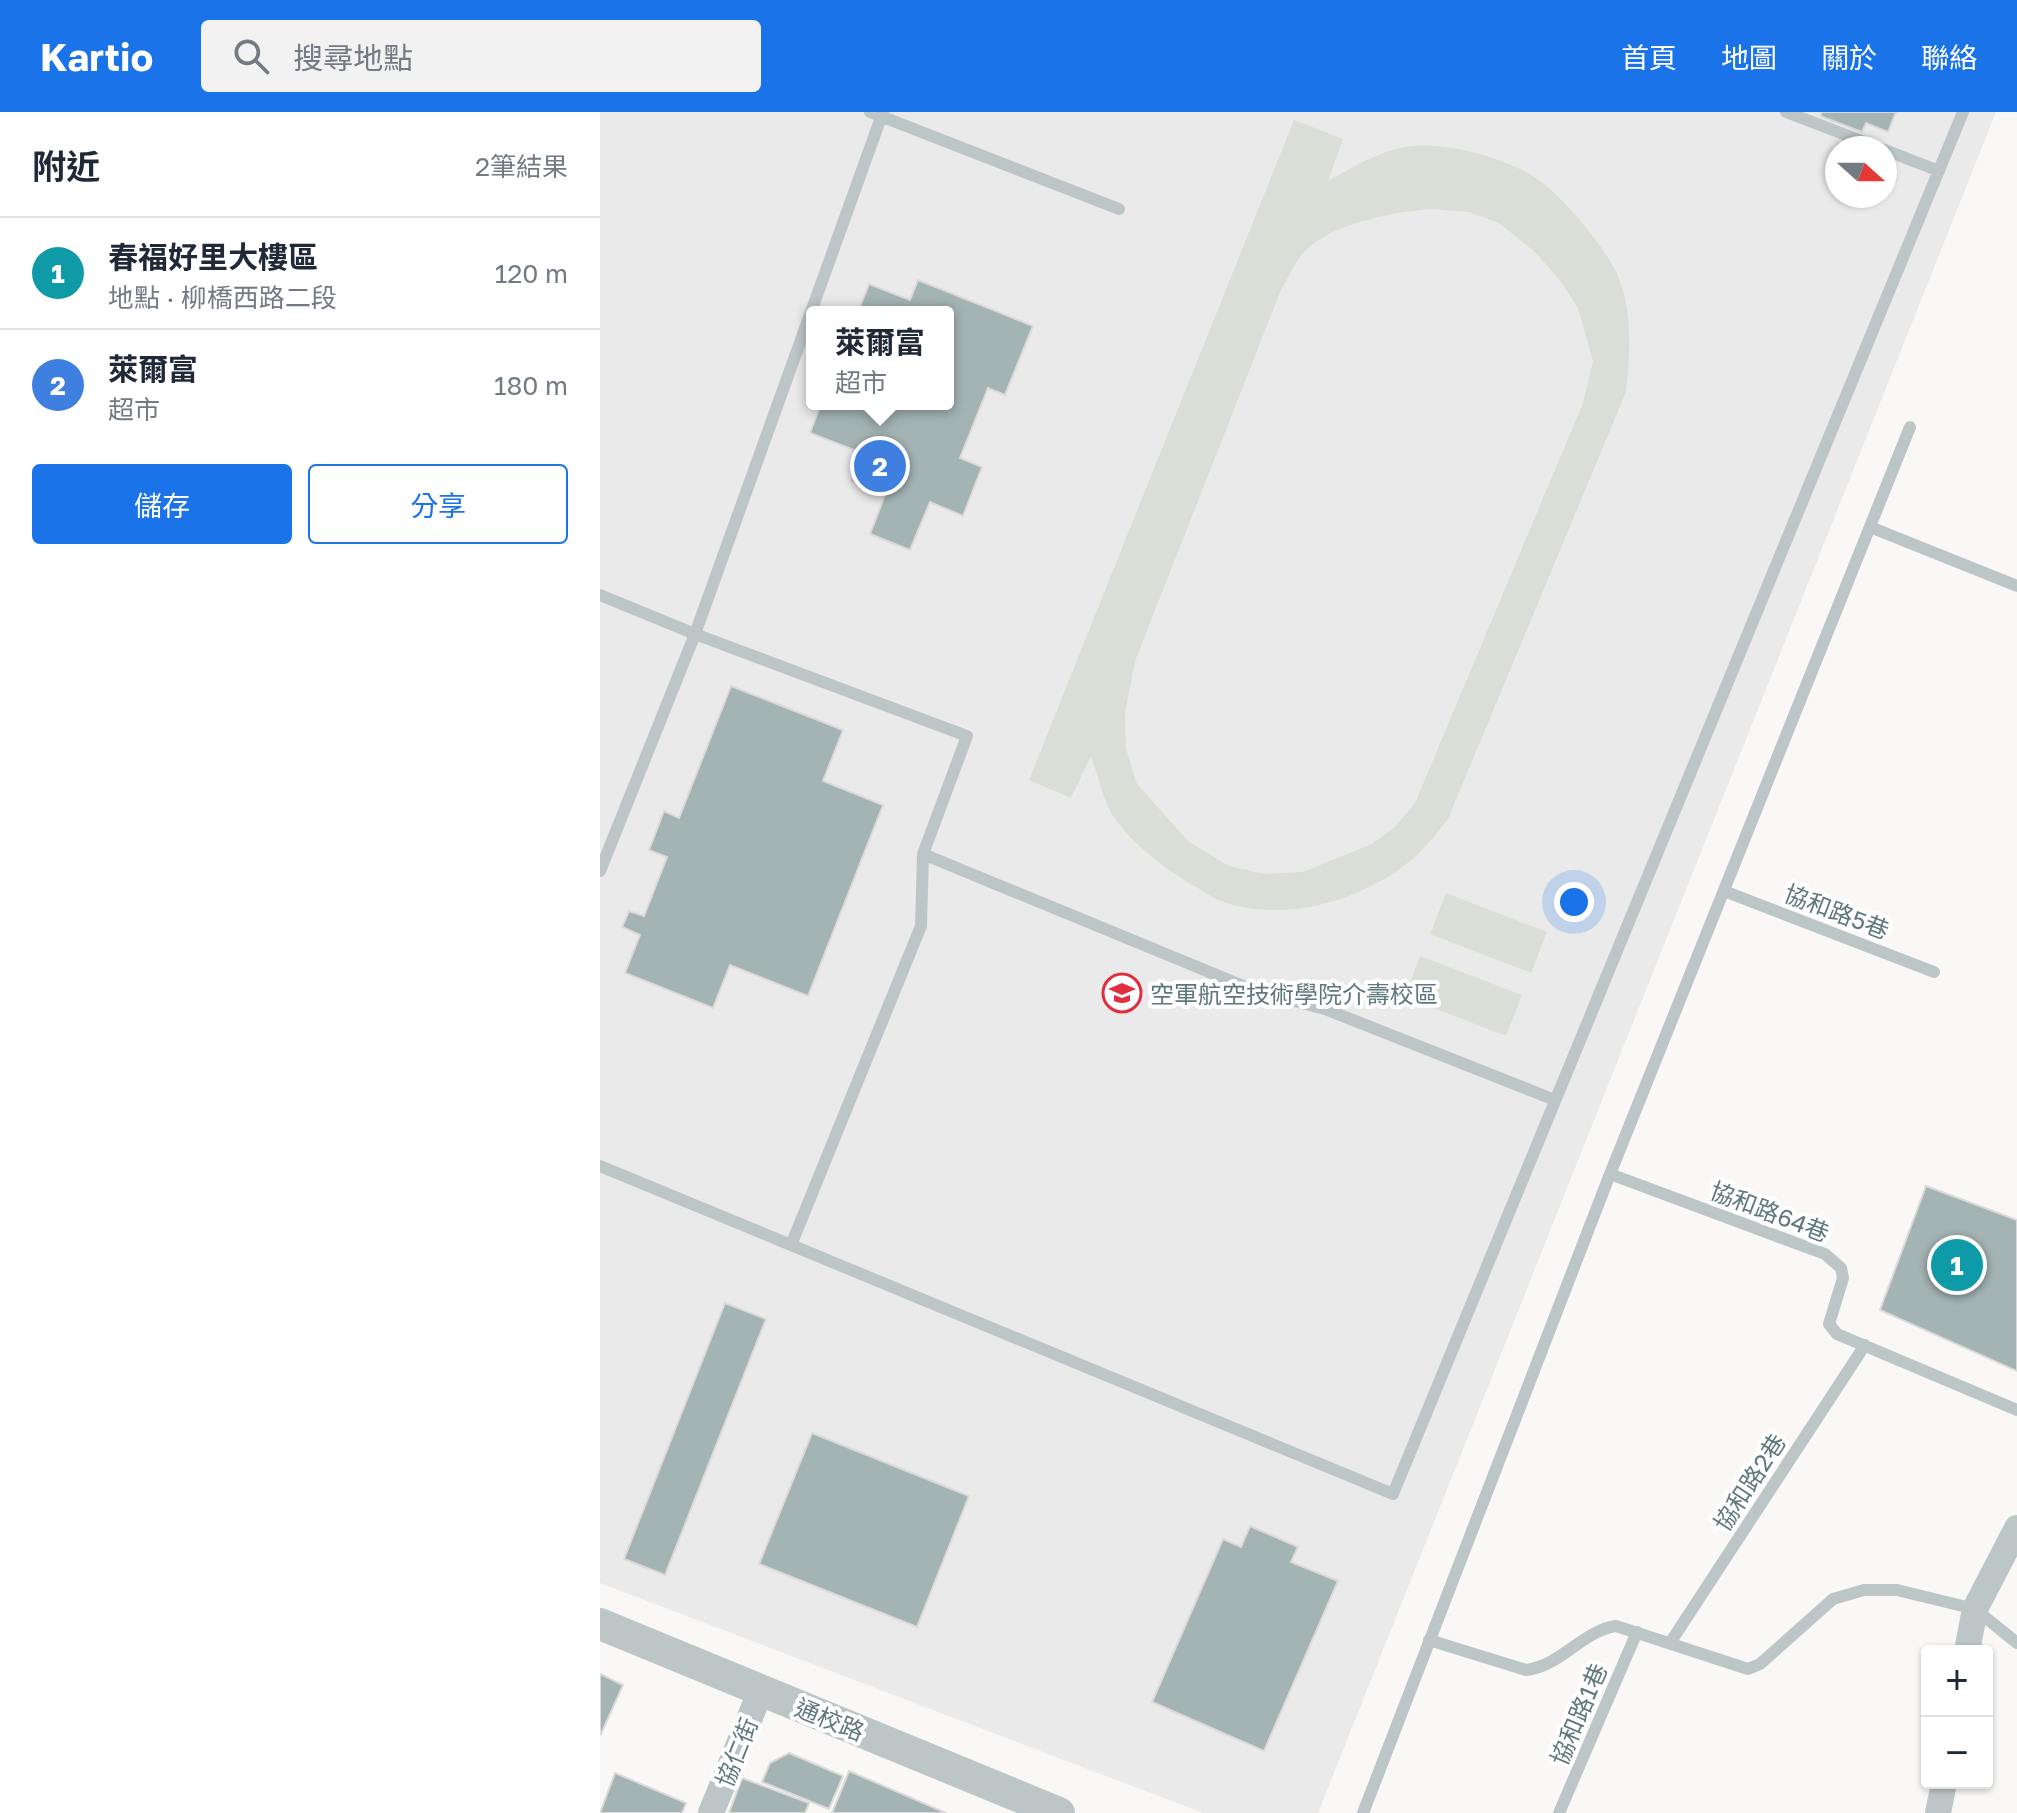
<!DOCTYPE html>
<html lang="zh-TW">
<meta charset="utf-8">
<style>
:root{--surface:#fff;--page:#f2f2f3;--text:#1f2937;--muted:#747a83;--line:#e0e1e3;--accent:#1a73e8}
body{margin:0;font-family:"Golos Text","Noto Sans TC",sans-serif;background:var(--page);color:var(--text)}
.controls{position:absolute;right:24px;bottom:24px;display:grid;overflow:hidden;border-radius:8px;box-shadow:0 2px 6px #0004}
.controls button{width:72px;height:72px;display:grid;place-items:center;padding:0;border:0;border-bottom:2px solid var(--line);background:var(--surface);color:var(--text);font:40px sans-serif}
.compass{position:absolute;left:1225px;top:24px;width:72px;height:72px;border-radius:50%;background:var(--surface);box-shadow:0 2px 6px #0004;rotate:111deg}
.you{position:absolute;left:974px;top:790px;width:28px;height:28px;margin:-20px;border:6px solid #fff;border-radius:50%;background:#1a73e8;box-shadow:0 0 0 12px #1a73e833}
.badge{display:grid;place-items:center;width:52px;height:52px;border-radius:50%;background:var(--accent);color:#fff;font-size:26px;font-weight:700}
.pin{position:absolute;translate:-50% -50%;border:4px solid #fff;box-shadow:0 2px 8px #0006}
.popup{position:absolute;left:206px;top:194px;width:148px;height:104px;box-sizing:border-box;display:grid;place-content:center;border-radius:8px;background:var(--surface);filter:drop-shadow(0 2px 6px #0005);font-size:26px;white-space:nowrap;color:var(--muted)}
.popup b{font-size:30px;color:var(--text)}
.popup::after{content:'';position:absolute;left:50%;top:100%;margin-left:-16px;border:16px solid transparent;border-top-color:var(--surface)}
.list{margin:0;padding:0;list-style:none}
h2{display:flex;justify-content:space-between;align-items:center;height:104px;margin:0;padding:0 32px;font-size:34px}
h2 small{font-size:26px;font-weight:400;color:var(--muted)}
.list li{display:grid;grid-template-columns:52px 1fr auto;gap:24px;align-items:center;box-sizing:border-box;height:112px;padding:0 32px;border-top:2px solid var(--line)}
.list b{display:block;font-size:30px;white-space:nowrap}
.list p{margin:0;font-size:26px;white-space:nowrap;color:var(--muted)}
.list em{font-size:26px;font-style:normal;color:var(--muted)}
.actions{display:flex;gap:16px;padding:24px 32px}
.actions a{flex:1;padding:18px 0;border:2px solid var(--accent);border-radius:8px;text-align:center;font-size:28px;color:var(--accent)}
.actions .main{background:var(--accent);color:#fff}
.icon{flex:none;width:44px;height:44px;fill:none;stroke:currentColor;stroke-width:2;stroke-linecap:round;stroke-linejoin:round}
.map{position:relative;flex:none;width:1417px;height:1701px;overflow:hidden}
header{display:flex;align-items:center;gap:48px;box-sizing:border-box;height:112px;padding:0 40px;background:var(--accent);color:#fff}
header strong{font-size:38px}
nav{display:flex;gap:44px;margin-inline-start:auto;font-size:28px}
.search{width:560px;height:72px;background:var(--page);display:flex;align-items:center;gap:20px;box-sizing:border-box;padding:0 28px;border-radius:8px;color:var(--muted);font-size:30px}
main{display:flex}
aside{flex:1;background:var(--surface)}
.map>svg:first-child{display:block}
.built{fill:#eaeaea;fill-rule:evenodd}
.green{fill:#dbded6;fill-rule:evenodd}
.building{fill:#a4b3b4;stroke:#dbdad9;stroke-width:2}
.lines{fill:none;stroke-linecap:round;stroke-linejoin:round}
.service{stroke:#bdc6c7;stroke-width:12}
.minor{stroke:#bdc6c7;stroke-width:26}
.tertiary{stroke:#bdc6c7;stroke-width:32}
.labels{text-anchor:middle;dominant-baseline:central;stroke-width:8;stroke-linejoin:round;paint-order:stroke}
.street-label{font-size:24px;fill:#5f787b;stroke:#fff}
.poi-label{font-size:24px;fill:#5f787b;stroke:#fff;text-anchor:start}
</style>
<header>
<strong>Kartio</strong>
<div class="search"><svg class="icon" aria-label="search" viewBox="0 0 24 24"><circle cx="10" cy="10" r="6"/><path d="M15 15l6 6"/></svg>搜尋地點</div>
<nav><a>首頁</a><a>地圖</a><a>關於</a><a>聯絡</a></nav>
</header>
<main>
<aside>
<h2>附近<small>2筆結果</small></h2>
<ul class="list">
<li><span class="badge" style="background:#0f9aa8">1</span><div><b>春福好里大樓區</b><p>地點 · 柳橋西路二段</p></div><em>120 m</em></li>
<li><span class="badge" style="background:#3f7fe0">2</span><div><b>萊爾富</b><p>超市</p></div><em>180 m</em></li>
</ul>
<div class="actions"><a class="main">儲存</a><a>分享</a></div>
</aside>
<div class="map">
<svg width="1417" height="1701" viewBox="0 0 1417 1701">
<rect width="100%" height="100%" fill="#f9f8f6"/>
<!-- built -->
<path class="built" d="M0 0H1396L718 1701H603L0 1471ZM1237 36H1285V84H1237ZM212 200H348V292H212Z"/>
<!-- green -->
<path class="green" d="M694 8 743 27 728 69C756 54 780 38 812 34 848 30 906 46 936 66 961 82 1007 137 1018 164 1033 202 1030 241 1026 280L848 707C839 718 830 730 820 740 771 787 686 813 621 789 610 785 599 776 589 771 563 755 533 732 515 707 503 689 498 664 491 644L471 686 429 668ZM831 97 869 100 899 111 935 140 959 167 978 196 993 249 983 291 815 691 795 715 772 732 703 760 664 762 629 754 588 729 537 672 526 637 525 601 535 549 681 178C689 165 697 145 708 136 738 110 793 100 831 97Z
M846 781 947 820 931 861 830 822Z
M820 844 922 883 906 924 805 885Z"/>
<!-- building -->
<path class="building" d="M1222 0H1296L1288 20 1266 11 1262 20 1220 4Z
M318 168 433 214 405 283 388 276 360 346 382 355 363 404 330 390 310 438 270 422 285 383 251 369 262 341 210 321 221 292H348V200H258L269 172 310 188Z
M131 574 243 618 223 669 283 693 208 884 130 853 113 896 25 861 40 823 22 815 29 799 44 804 67 745 49 738 64 699 79 706Z
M1326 1074 1417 1108V1259L1280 1198Z
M125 1191 166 1207 65 1463 24 1447Z
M212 1321 369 1384 317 1515 159 1452Z
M650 1414 698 1435 691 1450 738 1469 664 1639 552 1590 623 1427 641 1435Z
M0 1562 23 1573 1 1622 0 1621Z
M189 1641 243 1664 229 1697 162 1670 170 1651Z
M249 1659 346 1701H232Z
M15 1661 86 1691 82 1701H0Z
M142 1666 209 1691 205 1701H129Z"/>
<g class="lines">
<!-- service -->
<path class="service" d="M270 0 519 97
M1186 0 1280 36
M1285 38 1339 59
M1270 415 1417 474
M0 483 95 522 367 624 323 742 321 814 191 1133
M323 742 653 878 725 897 955 988
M0 759 95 522 283 0
M1124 779 1334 860
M0 1054 793 1382 1363 0
M1010 1062 1225 1142 1241 1156 1243 1166 1229 1212 1237 1222 1417 1298
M829 1528 926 1558C961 1554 982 1519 1016 1514L1148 1557 1160 1552 1233 1487 1264 1478H1297L1375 1497 1417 1531
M1070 1531 1265 1233
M763 1701 1010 1062 1310 315
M959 1701 1037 1520"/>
<!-- minor -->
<path class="minor" d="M1367 1539 1375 1497 1417 1416
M111 1701 161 1578
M1338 1701 1344 1671"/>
<!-- tertiary -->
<path class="tertiary" d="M0 1512 459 1701"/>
</g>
<!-- icons -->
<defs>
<g id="university-ring" transform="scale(2)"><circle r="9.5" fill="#fff" stroke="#e12e3f" stroke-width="1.5"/><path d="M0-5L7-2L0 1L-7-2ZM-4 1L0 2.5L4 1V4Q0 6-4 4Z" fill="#e12e3f"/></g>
</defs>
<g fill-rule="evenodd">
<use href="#university-ring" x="522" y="881"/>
</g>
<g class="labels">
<!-- street labels -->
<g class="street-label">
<text transform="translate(1237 799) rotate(21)">協和路5巷</text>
<text transform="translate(1170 1099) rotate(21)">協和路64巷</text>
<text transform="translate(1149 1370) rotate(-57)">協和路2巷</text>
<text transform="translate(978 1602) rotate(-67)">協和路1巷</text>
<text transform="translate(230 1607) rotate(22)">通校路</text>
<text transform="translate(136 1640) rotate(-68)">協仁街</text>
</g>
<!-- poi labels -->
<g class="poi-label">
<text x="550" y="881">空軍航空技術學院介壽校區</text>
</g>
</g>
</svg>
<div class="controls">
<button>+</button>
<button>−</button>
</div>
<svg class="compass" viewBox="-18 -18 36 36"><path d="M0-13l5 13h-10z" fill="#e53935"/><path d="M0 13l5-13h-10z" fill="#747a83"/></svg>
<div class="you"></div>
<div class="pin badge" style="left:1357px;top:1153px;background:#0f9aa8">1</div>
<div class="pin badge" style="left:280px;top:354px;background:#3f7fe0">2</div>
<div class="popup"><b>萊爾富</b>超市</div>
</div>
</main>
